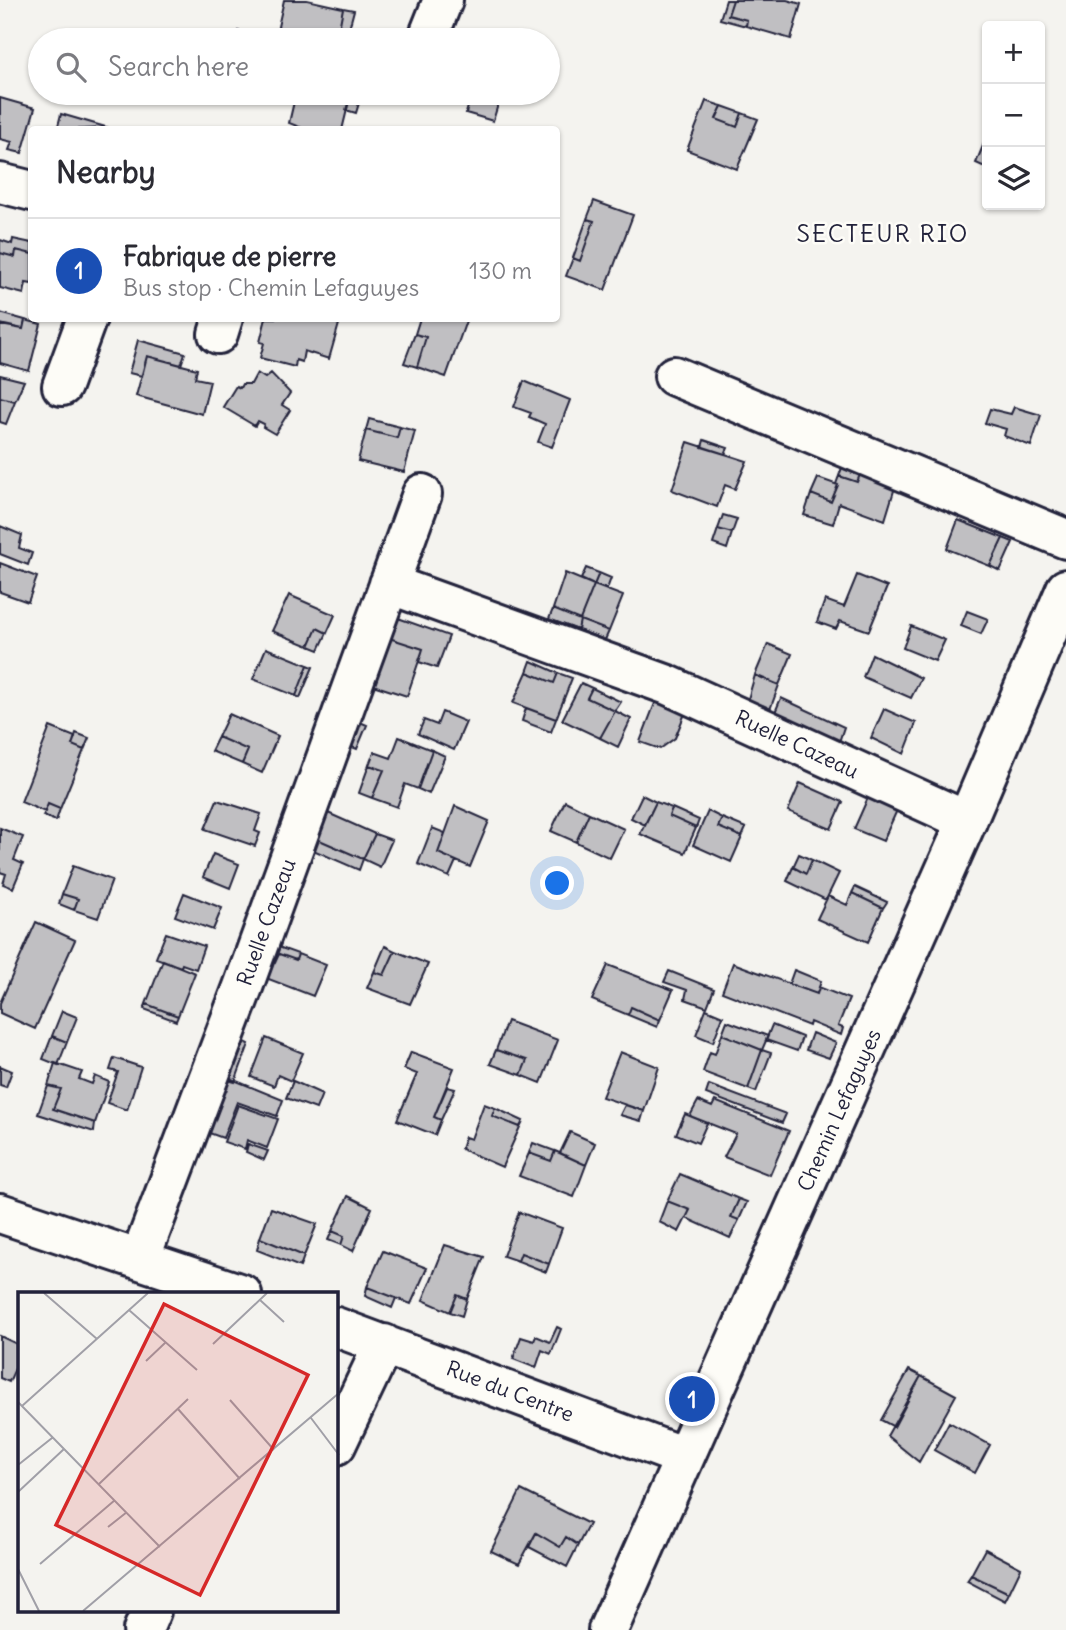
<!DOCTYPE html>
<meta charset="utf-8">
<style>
:root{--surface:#fff;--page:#f2f2f3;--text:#2b2b33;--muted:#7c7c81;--line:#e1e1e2;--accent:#db2777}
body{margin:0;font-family:Delius,sans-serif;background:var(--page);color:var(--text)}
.controls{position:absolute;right:21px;top:21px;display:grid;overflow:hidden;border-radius:7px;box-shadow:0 2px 5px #0004}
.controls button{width:63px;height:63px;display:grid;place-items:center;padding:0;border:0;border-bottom:2px solid var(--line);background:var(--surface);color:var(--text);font:35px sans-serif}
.you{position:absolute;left:558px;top:884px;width:24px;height:24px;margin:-18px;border:5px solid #fff;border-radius:50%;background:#1a73e8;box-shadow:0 0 0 10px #1a73e833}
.badge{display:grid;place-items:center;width:46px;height:46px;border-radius:50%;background:var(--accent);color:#fff;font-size:23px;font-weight:700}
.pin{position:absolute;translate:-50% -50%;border:4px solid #fff;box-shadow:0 2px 7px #0006}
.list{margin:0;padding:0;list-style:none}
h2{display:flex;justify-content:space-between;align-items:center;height:91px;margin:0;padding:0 28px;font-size:30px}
h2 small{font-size:23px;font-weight:400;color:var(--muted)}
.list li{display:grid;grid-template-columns:46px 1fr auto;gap:21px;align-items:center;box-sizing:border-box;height:105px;padding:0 28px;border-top:2px solid var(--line)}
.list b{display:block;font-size:26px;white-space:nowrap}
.list p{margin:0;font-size:23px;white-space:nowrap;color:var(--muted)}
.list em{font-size:23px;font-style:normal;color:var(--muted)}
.icon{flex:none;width:38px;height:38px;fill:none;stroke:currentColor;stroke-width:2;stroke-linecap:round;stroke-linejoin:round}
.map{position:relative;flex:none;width:1066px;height:1630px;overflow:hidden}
.search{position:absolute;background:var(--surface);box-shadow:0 2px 5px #0004;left:28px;top:28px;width:532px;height:77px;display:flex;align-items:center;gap:18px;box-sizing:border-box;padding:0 24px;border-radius:38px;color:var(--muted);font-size:26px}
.panel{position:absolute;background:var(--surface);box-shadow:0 2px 5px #0004;left:28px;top:126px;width:532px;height:196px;border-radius:7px}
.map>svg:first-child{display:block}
.building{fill:#c0bfc2;stroke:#22223b;stroke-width:2}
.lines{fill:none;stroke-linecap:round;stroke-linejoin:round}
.minor-casing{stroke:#22223b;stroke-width:44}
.major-casing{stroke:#22223b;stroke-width:44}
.minor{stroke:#fdfcf7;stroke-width:38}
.major{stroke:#fdfcf7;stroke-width:38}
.labels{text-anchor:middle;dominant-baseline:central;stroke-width:5;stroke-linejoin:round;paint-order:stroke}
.street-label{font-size:21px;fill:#22223b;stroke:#fdfcf7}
.quarter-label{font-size:24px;letter-spacing:2px;fill:#22223b;stroke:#fdfcf7}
.inset-road{fill:none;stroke:#a09fa7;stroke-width:2}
.view{fill:#d62828;fill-opacity:0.15;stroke:#d62828;stroke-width:3.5}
.inset-edge{fill:none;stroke:#22223b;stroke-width:3.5}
</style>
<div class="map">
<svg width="1066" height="1630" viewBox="0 0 1066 1630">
<rect width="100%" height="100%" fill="#f4f3ef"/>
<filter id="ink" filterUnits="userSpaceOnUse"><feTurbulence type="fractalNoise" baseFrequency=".0143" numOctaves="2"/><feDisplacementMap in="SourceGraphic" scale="14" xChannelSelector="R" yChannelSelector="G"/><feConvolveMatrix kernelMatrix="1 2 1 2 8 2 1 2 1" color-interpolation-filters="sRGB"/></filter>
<g filter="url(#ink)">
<!-- building -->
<path class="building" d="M284 0H307L343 8 337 40H275Z
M726 0H733L728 15 747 20 746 26 720 19Z
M733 0H787L801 4 791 39 746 26 747 20 728 15Z
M343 8 354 10 346 40H337Z
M238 31 261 35 260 40H236Z
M296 93H351L342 130H307L289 123Z
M351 93H362L356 113 346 110Z
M467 93H502L499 101Z
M472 94 499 101 493 121 466 113Z
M0 98 35 108 22 153 9 150 12 142 0 139Z
M706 101 722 106 716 119 737 127 742 113 758 119 737 169 687 150Z
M722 106 742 113 737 127 716 119Z
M61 114 109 128 57 130Z
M985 141 987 142V168L976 163Z
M594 201 633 215 605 290 566 276 573 258 580 261 594 221 587 219Z
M587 219 594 221 580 261 573 258Z
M13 239 32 243V254L16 250 15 257 0 253V240L12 244Z
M16 250 32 254V284L26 283 24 294 0 288V253L15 257Z
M0 313 25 320 23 329 0 325Z
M266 318H322L339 324 329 359 304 351 302 362 296 360 295 367 260 358 264 343 260 342Z
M420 318H467L446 377 417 367 426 337 415 334Z
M25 320 41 324 29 371 0 363V324L23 329Z
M415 334 426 337 417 367 404 363Z
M138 340 185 353 181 365 147 356 142 376 129 373Z
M147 356 197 369 195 378 210 381 202 414 136 396Z
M257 373 265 378 271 373 290 393 282 405 290 410 275 434 263 427 264 424 258 421 255 426 223 407 236 386 240 388 242 384H251Z
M0 375 24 381 15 401 0 397Z
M524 381 570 400 552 447 538 442 545 424 529 417 531 413 514 407Z
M0 397 15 401 6 424 0 422Z
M1014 407 1041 415 1031 446 1004 436 1006 429 985 423 990 409 1011 414Z
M369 419 400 427 397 438 366 430Z
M400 427 415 431 404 472 358 461 366 430 397 438Z
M704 440 728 448 725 454 702 447Z
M688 442 747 461 735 489 725 485 717 507 672 490Z
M843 465 861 472 857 482 839 476Z
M861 472 896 484 885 520 839 503 833 524 804 515 811 494 831 502 838 485 836 484 839 476 857 482Z
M818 478 838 485 831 502 811 494Z
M723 515 737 519 732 533 718 529Z
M958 520 1003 538 990 566 947 549Z
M0 526 22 535 19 548 32 553 28 565 0 554Z
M718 529 732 533 727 549 713 544Z
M1003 538 1013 542 1000 571 990 566Z
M0 563 37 577 28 602 0 592Z
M586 568 599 573 594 585 581 579Z
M565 573 594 585 580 620 553 609Z
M599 573 611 578 607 589 594 585Z
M857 575 887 587 869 631 840 621 836 629 817 622 825 600 844 607Z
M594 585 623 596 609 631 580 620Z
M289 595 335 615 327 633 317 628 309 646 272 631Z
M553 609 580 620 578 630 549 619Z
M967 611 988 619 981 634 961 626Z
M398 618 449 636 437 668 419 662 423 649 389 638Z
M580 620 609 631 605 640 578 630Z
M911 626 945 640 935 661 903 648Z
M317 628 327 633 319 650 309 646Z
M389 638 423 649 407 696 373 685Z
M768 644 792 654 779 685 755 675Z
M266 648 308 665 296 696 253 679Z
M872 654 921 678 911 698 863 677Z
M531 661 558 673 554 683 527 672Z
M308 665 313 667 300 698 296 696Z
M527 672 554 683 558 673 572 678 556 719 513 703Z
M755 675 779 685 768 715 746 706Z
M581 683 592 688 587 698 615 711 600 738 562 720Z
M592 688 621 702 615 711 587 698Z
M657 698 686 711 675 738 660 749 640 742Z
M781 698 844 727 838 745 773 717Z
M526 708 556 719 551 732 522 721Z
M884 709 916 723 904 754 871 738Z
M615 711 631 719 618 747 600 738Z
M442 712 466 722 454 750 418 734 424 720 437 725Z
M229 714 278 736 262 773 242 764 248 750 218 737Z
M346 716 367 725 357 749 336 741Z
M50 727 75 737 72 745 84 750 60 809 48 804 45 812 21 802Z
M76 733 89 738 84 750 72 745Z
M218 737 248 750 242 764 211 751Z
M399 737 432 750 418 789 405 784 397 807 372 798 384 770 369 765 374 752 391 758Z
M432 750 445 756 429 794 418 789Z
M369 765 384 770 372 798 359 793Z
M800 783 843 802 831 829 788 811Z
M874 784 903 797 883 841 854 829Z
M642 795 656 802 645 825 631 818Z
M217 800 261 814 255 831 260 833 255 846 205 829Z
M565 801 589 813 576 842 551 831Z
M656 802 672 808 669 816 696 828 685 853 640 834Z
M48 804 60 809 56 821 43 816Z
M455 806 489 821 470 867 438 853Z
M672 808 699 820 696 828 669 816Z
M319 809 375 834 363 859 308 835Z
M708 811 722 818 718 827 742 837 731 862 693 845Z
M589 813 624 829 610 858 576 842Z
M722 818 746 828 742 837 718 827Z
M0 828 23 837 14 860 23 864 13 888 3 884 6 874 0 872Z
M432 828 445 833 438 853 456 861 449 877 418 864Z
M375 834 392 840 380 867 363 859Z
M308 835 363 859 359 870 304 846Z
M213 854 239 864 230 888 203 877Z
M799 854 812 860 806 874 793 867Z
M812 860 839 873 826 900 787 881 793 867 806 874Z
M73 866 112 880 98 918 74 910 78 899 62 894Z
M855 887 887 902 883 908 852 893Z
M184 893 222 908 213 930 175 916Z
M852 893 883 908 868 942 817 919 828 896 847 905Z
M62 894 78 899 74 910 59 904Z
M36 922 75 940 35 1029 0 1013V1003Z
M166 933 204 946 196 969 182 964 181 967 156 958Z
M270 944 298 954 296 960 279 954 275 963 264 959Z
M385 946 395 951 384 975 374 972Z
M395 951 428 964 410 1004 367 988 374 972 384 975Z
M279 954 296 960 298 954 326 965 313 996 258 975 264 959 275 963Z
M163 960 195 973 178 1016 146 1004Z
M733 963 817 994 819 987 849 999 838 1026 843 1028 841 1035 810 1022 809 1026 722 992Z
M608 965 673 990 660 1020 631 1007 628 1015 592 1000Z
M794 970 821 981 817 994 789 984Z
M669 971 714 989 707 1007 685 999 687 990 664 982Z
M146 1004 178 1016 176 1021 144 1009Z
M631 1007 660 1020 657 1027 628 1015Z
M706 1009 723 1016 713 1042 696 1035Z
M62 1011 77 1017 67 1042 52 1036Z
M507 1021 558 1040 541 1083 521 1075 527 1060 496 1050Z
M727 1021 768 1036 762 1050 722 1034Z
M772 1025 802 1037 797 1051 766 1040Z
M812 1033 836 1043 829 1058 806 1050Z
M722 1034 762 1050 748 1089 703 1072 710 1052 715 1054Z
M52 1036 67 1042 58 1065 43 1059Z
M266 1038 303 1053 291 1081 278 1075 274 1086 251 1077Z
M243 1041 249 1044 235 1082 228 1080Z
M496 1050 527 1060 521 1075 490 1064Z
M762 1050 771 1053 756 1092 748 1089Z
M411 1052 454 1068 434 1117 441 1120 435 1135 397 1120 417 1074 404 1069Z
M620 1052 659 1067 644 1111 602 1097Z
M114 1058 141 1067 127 1110 107 1103 118 1072 110 1070Z
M55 1063 82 1072 79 1079 92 1084 95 1076 109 1082 95 1123 53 1109 61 1089 48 1086Z
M0 1066 12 1071 6 1087 0 1085Z
M217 1073 283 1100 277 1116 237 1102 223 1138 198 1129Z
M293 1081 322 1094 316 1109 286 1098Z
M709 1085 786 1114 782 1123 706 1094Z
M48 1086 61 1089 53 1109 95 1123 94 1132 38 1114Z
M447 1087 455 1089 441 1120 434 1117Z
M698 1101 712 1107 715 1101 789 1131 770 1175 724 1157 736 1134 690 1116Z
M484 1104 495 1108 492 1116 520 1127 502 1167 461 1149 465 1137 471 1139Z
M238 1105 278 1119 267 1148 247 1140 245 1149 224 1142Z
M625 1105 644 1111 641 1121 620 1115Z
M495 1108 523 1121 520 1127 492 1116Z
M685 1114 707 1123 698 1143 676 1134Z
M570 1132 595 1143 586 1165 560 1153Z
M533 1143 555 1151 551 1161 529 1153Z
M248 1144 268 1151 264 1160 246 1152Z
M555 1151 586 1165 574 1197 519 1176 529 1153 551 1161Z
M680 1174 739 1199 731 1217 739 1220 730 1238 686 1218 690 1210 667 1201Z
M348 1196 372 1208 353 1251 341 1245 344 1236 332 1231Z
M739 1199 747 1202 739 1220 731 1217Z
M667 1201 690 1210 679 1232 659 1222Z
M271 1208 317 1224 304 1256 260 1238Z
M519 1212 562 1228 549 1264 521 1253 518 1261 503 1256Z
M332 1231 344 1236 341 1245 328 1240Z
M260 1238 304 1256 300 1267 257 1250Z
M445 1245 484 1257 467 1299 457 1295 450 1312 423 1300Z
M383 1251 427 1268 411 1304 367 1287Z
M521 1253 549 1264 546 1272 518 1261Z
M367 1287 396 1298 392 1308 365 1296Z
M457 1295 467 1299 462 1316 450 1312Z
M557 1327 561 1329 551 1354 542 1350 536 1368 513 1359 521 1337 534 1341 536 1336 550 1342Z
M0 1336 19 1345V1360L9 1382 0 1378Z
M909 1370 921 1376 894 1427 881 1420Z
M921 1376 956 1395 919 1462 887 1436Z
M949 1422 990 1445 975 1473 934 1450Z
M521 1490 589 1524 578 1545 566 1537 560 1547 536 1533 519 1564 491 1551Z
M536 1533 560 1547 566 1537 578 1545 567 1567 529 1547Z
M985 1549 1021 1568 1009 1593 971 1575Z
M971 1575 1009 1593 1005 1601 967 1581Z"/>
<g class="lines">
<!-- minor casing -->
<g class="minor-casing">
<path id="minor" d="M427 40 443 0
M0 183 32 191
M218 334 223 318
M674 376 1066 539
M62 386 87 318
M389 584 668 685 967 821
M0 1213 242 1294
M140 1259 243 987 422 494
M336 1327 684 1457
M336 1445 384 1344
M143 1630 151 1611"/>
</g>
<!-- major casing -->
<g class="major-casing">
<path id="major" d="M608 1630 967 821 1066 589"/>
</g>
<!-- minor -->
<use href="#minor" class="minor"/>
<!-- major -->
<use href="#major" class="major"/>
</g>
</g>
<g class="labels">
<!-- street labels -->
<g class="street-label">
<text transform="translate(797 744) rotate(25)">Ruelle Cazeau</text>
<text transform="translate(266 922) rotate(-70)">Ruelle Cazeau</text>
<text transform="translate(839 1110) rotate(-66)">Chemin Lefaguyes</text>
<text transform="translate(510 1391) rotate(21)">Rue du Centre</text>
</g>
<!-- quarter labels -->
<g class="quarter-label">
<text x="883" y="233">SECTEUR RIO</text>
</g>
</g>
<!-- overview -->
<g transform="translate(18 1292)">
<rect width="320" height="320" fill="#f4f3ef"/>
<path class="inset-road" d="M26 1 79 47M242 8 266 30M111 18 179 78M195 52 249 1M128 69 148 50M212 108 256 158M0 110 142 255M4 114 130 1M160 117 222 187M293 126 321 163M0 173 34 146M81 192 170 107M0 200 46 157M90 235 109 220M22 272 97 208M0 277 21 319M65 319 321 101"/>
<path class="view" d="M146 12 290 83 182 303 38 233Z"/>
<rect width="320" height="320" class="inset-edge"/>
</g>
</svg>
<div class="controls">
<button>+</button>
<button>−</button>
<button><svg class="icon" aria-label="layers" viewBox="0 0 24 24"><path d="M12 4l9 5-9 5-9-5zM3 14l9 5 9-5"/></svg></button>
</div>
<div class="you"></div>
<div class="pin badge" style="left:692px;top:1399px;background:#1a4fb4">1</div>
<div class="search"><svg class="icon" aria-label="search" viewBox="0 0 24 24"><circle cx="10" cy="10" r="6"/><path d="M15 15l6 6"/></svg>Search here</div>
<section class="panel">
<h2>Nearby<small></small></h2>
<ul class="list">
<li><span class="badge" style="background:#1a4fb4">1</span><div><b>Fabrique de pierre</b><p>Bus stop · Chemin Lefaguyes</p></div><em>130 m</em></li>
</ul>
</section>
</div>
